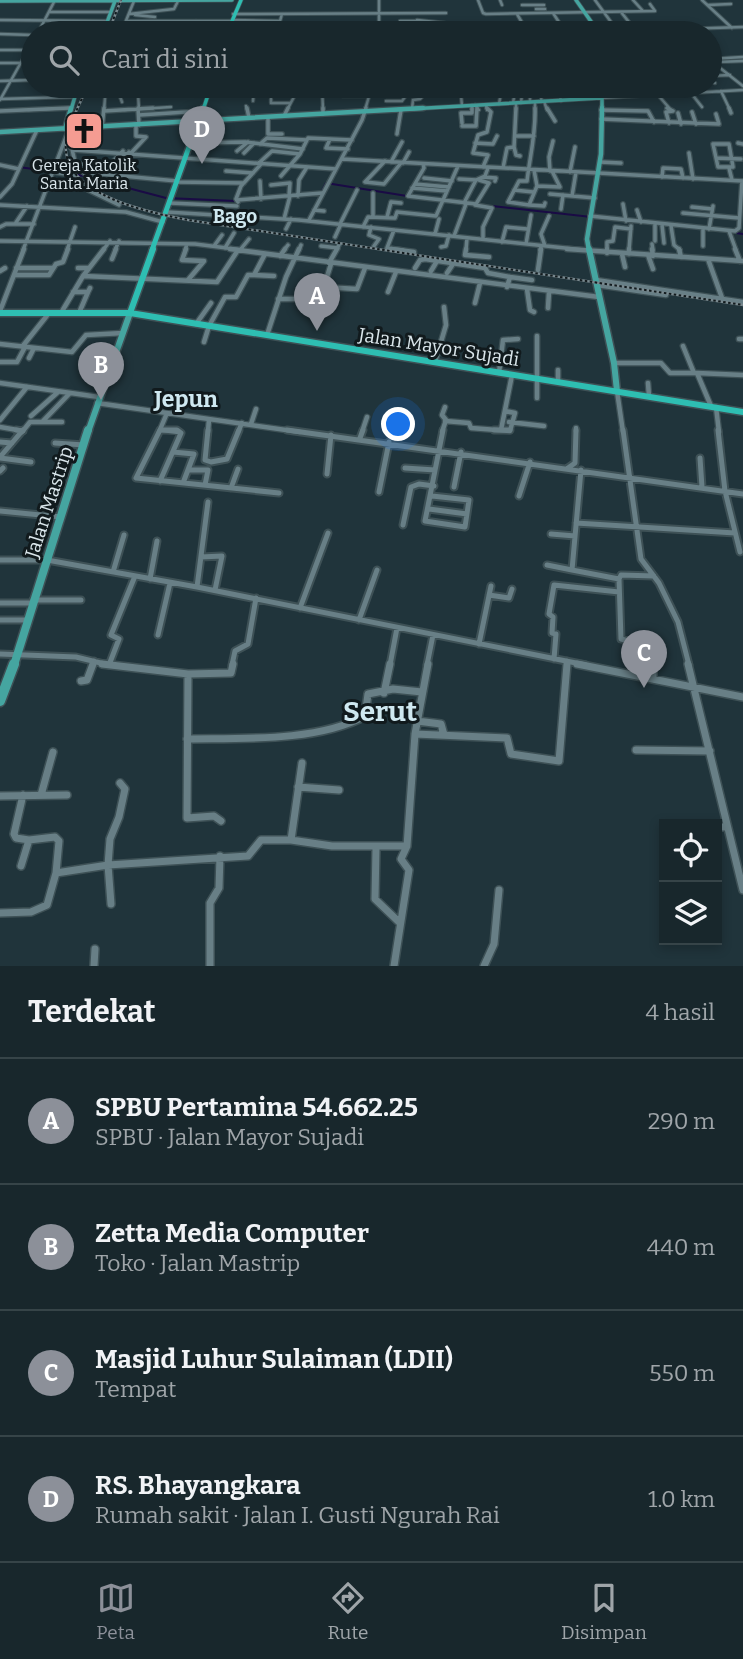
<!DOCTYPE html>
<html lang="id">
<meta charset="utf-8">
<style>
:root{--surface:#18272c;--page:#212f34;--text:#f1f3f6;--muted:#9fa5a9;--line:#364448;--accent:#8c9099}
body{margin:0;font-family:Bitter,serif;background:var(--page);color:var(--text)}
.controls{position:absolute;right:21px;bottom:21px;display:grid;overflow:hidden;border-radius:0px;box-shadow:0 4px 10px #0003}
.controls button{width:63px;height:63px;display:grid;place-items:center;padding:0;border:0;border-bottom:2px solid var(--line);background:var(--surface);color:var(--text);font:35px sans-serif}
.you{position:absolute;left:399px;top:425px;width:24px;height:24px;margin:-18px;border:5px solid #fff;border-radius:50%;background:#1a73e8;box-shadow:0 0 0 10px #1a73e833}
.badge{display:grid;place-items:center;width:46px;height:46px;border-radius:50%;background:var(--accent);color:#fff;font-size:23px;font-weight:700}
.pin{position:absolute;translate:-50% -58px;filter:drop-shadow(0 2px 4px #0008)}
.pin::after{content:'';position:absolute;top:37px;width:24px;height:21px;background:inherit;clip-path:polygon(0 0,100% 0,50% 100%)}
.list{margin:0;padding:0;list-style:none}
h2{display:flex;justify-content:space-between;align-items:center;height:91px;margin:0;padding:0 28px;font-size:30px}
h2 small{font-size:23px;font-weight:400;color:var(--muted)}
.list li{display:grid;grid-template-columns:46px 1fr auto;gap:21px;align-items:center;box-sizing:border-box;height:126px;padding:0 28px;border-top:2px solid var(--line)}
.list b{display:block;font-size:26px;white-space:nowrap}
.list p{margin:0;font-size:23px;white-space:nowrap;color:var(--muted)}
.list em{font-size:23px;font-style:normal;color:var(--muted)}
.icon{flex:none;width:38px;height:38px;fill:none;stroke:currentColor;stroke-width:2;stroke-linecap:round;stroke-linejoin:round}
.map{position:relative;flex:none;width:743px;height:966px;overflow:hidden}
.search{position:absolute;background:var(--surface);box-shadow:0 4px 10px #0003;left:21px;right:21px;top:21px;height:77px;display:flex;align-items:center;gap:18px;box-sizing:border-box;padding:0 24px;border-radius:38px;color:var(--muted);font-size:26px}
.sheet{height:595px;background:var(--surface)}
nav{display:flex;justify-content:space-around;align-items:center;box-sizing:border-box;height:98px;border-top:2px solid var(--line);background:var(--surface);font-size:19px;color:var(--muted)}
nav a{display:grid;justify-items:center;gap:4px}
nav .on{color:var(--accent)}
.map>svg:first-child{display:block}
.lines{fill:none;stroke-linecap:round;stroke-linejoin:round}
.stream{stroke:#1a0b45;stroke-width:2}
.minor-far4-casing{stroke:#3e5156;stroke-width:4.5}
.minor-far3-casing{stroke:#3e5156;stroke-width:6}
.minor-far2-casing{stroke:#3e5156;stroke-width:7}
.minor-far1-casing{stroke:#3e5156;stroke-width:9}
.minor-casing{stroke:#3e5156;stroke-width:10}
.major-far4-casing{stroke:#3e5156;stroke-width:5}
.major-far3-casing{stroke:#3e5156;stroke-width:7}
.major-far2-casing{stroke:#3e5156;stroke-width:9}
.major-far1-casing{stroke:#3e5156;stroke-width:11}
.major-casing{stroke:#3e5156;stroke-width:13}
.highway-far2-casing{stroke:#3e5156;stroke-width:5}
.highway-far1-casing{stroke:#3e5156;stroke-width:8}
.highway-casing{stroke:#3e5156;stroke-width:9}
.minor-far4{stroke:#687f86;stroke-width:2.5}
.minor-far3{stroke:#687f86;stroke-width:3.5}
.minor-far2{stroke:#687f86;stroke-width:4.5}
.minor-far1{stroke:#687f86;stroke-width:5}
.minor{stroke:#687f86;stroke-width:7}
.major-far4{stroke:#45a5a0;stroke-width:3.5}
.major-far3{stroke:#45a5a0;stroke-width:4.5}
.major-far2{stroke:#45a5a0;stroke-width:6}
.major-far1{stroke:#45a5a0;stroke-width:8}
.major{stroke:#45a5a0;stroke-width:10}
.highway-far2{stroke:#2ebeb2;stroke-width:3.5}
.highway-far1{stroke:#2ebeb2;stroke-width:5}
.highway{stroke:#2ebeb2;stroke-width:6}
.rail-casing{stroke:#78888e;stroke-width:2.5}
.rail{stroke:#111a1d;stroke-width:2;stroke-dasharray:2.5;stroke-linecap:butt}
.labels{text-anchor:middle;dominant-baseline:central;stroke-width:6;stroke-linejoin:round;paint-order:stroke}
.far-poi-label{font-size:16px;fill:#dae6eb;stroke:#111a1d}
.far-quarter-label{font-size:19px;font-weight:bold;fill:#cfe8f0;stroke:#111a1d}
.street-label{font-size:19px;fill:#dae6eb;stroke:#111a1d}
.quarter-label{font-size:23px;font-weight:bold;fill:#cfe8f0;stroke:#111a1d}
.near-quarter-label{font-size:28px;font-weight:bold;fill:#cfe8f0;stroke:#111a1d}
</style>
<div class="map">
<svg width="743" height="966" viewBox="0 0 743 966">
<rect width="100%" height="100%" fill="#20343b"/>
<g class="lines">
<!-- stream -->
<path class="stream" d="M11 166 85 176
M90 178 166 198 236 201
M321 193 326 183 407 196
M492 206 709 230
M736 233 743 234"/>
<!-- minor-far4 casing -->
<g class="minor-far4-casing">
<path id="minor-far4" d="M379 0V33
M478 0 483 13 486 14 655 11 650 4
M500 0 502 5
M595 0 611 22
M633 0 643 11
M702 0 732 28
M522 5H544
M708 5 731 4
M536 9H545
M49 12H111
M621 12 636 31
M553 13 566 33
M129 14 174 9 178 1
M233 14 446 13
M517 14 528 33
M135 15 155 17
M0 20 107 21
M232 20 280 21 282 14
M417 20 445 23
M126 21H231
M400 21H417
M363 24 380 25
M458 25H470L473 33
M434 29H441L445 33
M454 29H471
M38 33 55 0
M121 33 134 1
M137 33 146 27 158 28 153 33
M184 33 196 21
M559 33 743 27
M0 34 33 35
M0 50H32
M710 59 743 57
M710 60 743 86
M717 62 743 61
M0 63H21
M710 76 730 75
M0 81 33 80
M710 82 715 83
M322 86 323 110
M340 86 342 96H370
M455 86V95H461L462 106
M493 86 495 91 501 93 499 104
M558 86 561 101
M664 86 671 94
M371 90 388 89
M456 90 476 91
M721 91 730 110
M138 93 139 110
M691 93 702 107
M105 94 306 86
M119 94 122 102
M530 94V102
M279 95H295L287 110
M461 95H475L477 86H483
M658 95 671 110
M601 98 743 90
M0 99 73 97
M271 99V103H290
M0 100 33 41
M253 101 254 88
M386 101H402L410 90 428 91 420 99 413 100 412 109
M544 101 547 110
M535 102V110
M541 102 542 90
M513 103 516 86
M521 103 522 94
M472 105V110
M475 105 479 110
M486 105 487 110
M246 106 247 110
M28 110 70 108
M104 110 106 86
M124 110 171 107
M365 110 372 86
M516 110V103"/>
</g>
<!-- minor-far3 casing -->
<g class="minor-far3-casing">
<path id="minor-far3" d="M138 108 139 125
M247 108 249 118
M323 108V114
M547 108 555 121
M667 108 673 111 666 112 669 123
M729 108 731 113
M601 110 648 111 654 122
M0 111 69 108
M104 111 153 108
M692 112 696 124
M678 113 681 124
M139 115 202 111
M284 116 288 108
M268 117V134H282
M601 119 719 124 716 114
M462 123 461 113H472V108
M462 126H476L477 108
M102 127 104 108
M78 128 71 148 74 150 336 169
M397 134 401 110
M515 136H534
M330 139 326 148 348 149
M72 143H96
M191 143 245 142 303 149
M475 143 493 144 497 136
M738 143 743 144
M260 144 267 138 307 140
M713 144H729L733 167H718Z
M514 147 516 155 520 156
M72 149 76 167 91 178
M237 151 248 142
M132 152 146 137 136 136V125
M244 153 254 143
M689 153 693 179
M716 158 741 159
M342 159 743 181
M123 161 129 152
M385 161 365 182 384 184 401 163
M391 162 402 142
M600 162 621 163
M73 163 107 168 123 151
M259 163 272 151 300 154
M403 163 409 152
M423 164 424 168 408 196 476 204 489 183 479 180
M0 165 19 169
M483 167 488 155 473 153 478 135 487 132 491 112 487 108
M503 168 507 148 514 147 516 108
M729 168 732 180
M534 170 537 186 529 205 508 202 519 181H527C530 156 536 133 535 108
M226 171 253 173
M550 171 549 157 553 141
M54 172 72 175 88 190 119 205
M570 172 575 147
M90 173 177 181
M281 176 300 154 308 138 352 140
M483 177 496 178 495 181
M662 177 663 168 681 169 683 178
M424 178 452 181
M459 179 476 180
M260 181 261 199
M177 182 244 183
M415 184 449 187
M271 185 290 183 289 196
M537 186 560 187 552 171
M412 188 447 191
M514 190 533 192
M373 193V216
M550 194 595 198
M298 196 299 180 307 167
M572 196 576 172
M0 197 12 184 37 130
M237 200 322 193
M238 202 236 199 241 186 262 163
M170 203 237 206
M464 203 476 180 485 176 488 168
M623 204 626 221
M0 205 126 212 163 222
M475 205 492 208 483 227V239
M529 205 544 206 545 203
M692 207 712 209
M561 209 563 195
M314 210 324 211
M637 210 641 222
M167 212 299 220 584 250
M683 213 739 218
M590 216 735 231 739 228 742 181
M387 217 391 202 401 203
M284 219 290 196
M309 220 362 120 366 108
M15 224 27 206
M340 224 357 190
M655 224V241
M662 225 664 243
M671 226 674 245 680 250
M0 227 6 224H34
M363 227 368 217 395 218 397 212 436 216 458 166
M371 227 369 235 379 239 374 246
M286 229 291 219
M703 229V246
M709 229 713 206
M394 230 387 248 403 250
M729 231 736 250
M435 234 439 219
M454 236 466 204
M335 237 341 224
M0 241 195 244 243 250
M502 242 506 227 527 229
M526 244 531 215
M652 244 653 250
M214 246 222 235
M321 246 338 248
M545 246 541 234 549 216
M441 247 446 246 449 235
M225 248 234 233
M23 250 69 129
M67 250 75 227
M103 250 110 241
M115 250 119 241
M185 250 187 244
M240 250 249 239
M284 250 288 245
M299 250 301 245
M336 250 339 245
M466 250 467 238
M540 250 541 246
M607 250V242L613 241 615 227 631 229
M629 250 631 226"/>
</g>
<!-- minor-far2 casing -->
<g class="minor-far2-casing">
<path id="minor-far2" d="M104 249 83 276 217 282 238 250
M186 249 182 260 204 261 188 280
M230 249 599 297
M391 249 414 252
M466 249 465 255 489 257
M567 249 743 261
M607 249V253
M652 249 653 256
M679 249 681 257
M735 249 740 261
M622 254 625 267
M629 254V249
M648 255 653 269
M280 256 285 249
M112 259 116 249
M708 259 722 298
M329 263 337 249
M16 268H53
M78 268H89
M415 268 420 260 425 259 485 268 488 273 510 277 507 287
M538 270 541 249
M0 271 5 268
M431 271 437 261
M447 273 453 264
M14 275H49L56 264 63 262 68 249
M254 275 274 276
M510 277 532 280
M596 280 743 302
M597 285 666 295
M324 287 357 289 365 268
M527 289 530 310 534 312
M73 292H88L90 288
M388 292 396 272
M278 299H307L310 294 322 293 331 264
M475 303 480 283
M548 308 549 292
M0 311 24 249
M61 313 83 276
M79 313 88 292
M196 324 211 303
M267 335 286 277 299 249
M537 336V398
M739 339H743
M204 342 209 326 225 297H236L248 275H254L265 254
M0 344 72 352 86 335 123 333
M683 346 694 373
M22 347 49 313
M29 358 34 348
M0 362H17L25 347
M435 362 446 325 444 307
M614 363H661L670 373H697L711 406
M558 370V382
M499 373 503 340 518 339
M697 373 743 375
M0 383 99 397
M648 383 649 396
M617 391 623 432
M97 403 300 432
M716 407 719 432
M31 416 58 392
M0 420 27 387
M43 421 69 394
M445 421 469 423 471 428 510 431 515 413 505 411
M509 422 544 426
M251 424 256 409
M0 427 23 431
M162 430 179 432
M501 430 512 375
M22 432 30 422H62
M159 432 167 413
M208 432 209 419
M238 432 242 423
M362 432 367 417
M442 432 446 420 442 415 445 407
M576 432V428"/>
</g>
<!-- minor-far1 casing -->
<g class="minor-far1-casing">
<path id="minor-far1" d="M16 430 23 431
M160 430 136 478 279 493
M208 430 205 460 211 462 227 459 239 430
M287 430 743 494
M494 430H510
M623 430 641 559 659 583 678 622 689 665
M718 430 725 491 740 552
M360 438 363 430
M0 442 12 443
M55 443 84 445
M173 452 194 454 183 483
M0 457 23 430
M0 458 31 462
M700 458 702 487
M405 468 435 470
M568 468 575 463 576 430
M188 470H208L205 485
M581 470 572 570 619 579 621 575 654 576
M0 471 3 468
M327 474 331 435
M160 481 181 433 177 430H162
M454 487 461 452
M231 488 238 469
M379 492 389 442
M432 496 469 500 465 527 425 521 443 430
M519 496 530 462
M429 509 467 514
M0 511 61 517
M576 523 735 533
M403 525 411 487 419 484 434 486
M551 534 575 536
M201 557 222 556 215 590
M0 560H47L197 587 586 665
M547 565 572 570
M113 572 124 535
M150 579 157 541
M619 579 621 639 641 644 644 651 653 652V665
M197 587 208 502
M489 595 509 598 512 589
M33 600H81
M0 603H32
M300 608 328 533
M0 620H26
M359 620 377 570
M158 635 170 583
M479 644 491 586
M0 654 76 657 109 665
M554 659 556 634 552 633 553 617 549 614 554 585 619 592
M92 665 94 661
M109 665 119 639 111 635 135 576
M232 665 235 651 248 644 256 598
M390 665 397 628
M427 665 433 635
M567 665V661"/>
</g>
<!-- minor casing -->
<g class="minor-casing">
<path id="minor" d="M102 664 188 674 231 673 233 664
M577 664 743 697
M653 664V679
M688 664 743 890
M188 674 187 818 214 816 221 821
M81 681 87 680 93 664
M384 693 390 664
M417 721 441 724 444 735
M415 734 507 738 511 754 559 761 567 664
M187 739C241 738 317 742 365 716L368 694 393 689 422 692
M636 750 710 751
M298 787 339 790
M41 795 53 752
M0 796 67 795
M717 827H727
M291 840 302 763
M376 848 375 899 400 923
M21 866 29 840 16 838 14 834 23 795
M56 873 108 865 248 856 261 840H291L332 846H407
M111 904 108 865 110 839 119 817 125 789 120 783
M0 913 31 912 47 905 56 873 59 841 55 837 29 840
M94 966 95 949
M210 966V903L219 888 220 856
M394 966 409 870 401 859 407 846 415 734 428 664
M484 966 494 944 499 890"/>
</g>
<!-- major-far4 casing -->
<g class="major-far4-casing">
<path id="major-far4" d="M576 0 599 33
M0 1 232 0
M103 33 115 1
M71 110 78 86
M392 110 601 98
M602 110V86"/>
</g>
<!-- major-far3 casing -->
<g class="major-far3-casing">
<path id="major-far3" d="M65 129 71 108
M0 132 423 108
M589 250 587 239 601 154 602 108"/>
</g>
<!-- major-far2 casing -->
<g class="major-far2-casing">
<path id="major-far2" d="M589 249 614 363 617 391
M88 432 130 313"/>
</g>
<!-- major-far1 casing -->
<g class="major-far1-casing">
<path id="major-far1" d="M14 665 88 430"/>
</g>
<!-- major casing -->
<g class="major-casing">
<path id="major" d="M0 701 14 664"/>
</g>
<!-- highway-far2 casing -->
<g class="highway-far2-casing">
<path id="highway-far2" d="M227 33 241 0
M203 110 211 86"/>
</g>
<!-- highway-far1 casing -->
<g class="highway-far1-casing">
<path id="highway-far1" d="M152 250 203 108"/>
</g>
<!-- highway casing -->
<g class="highway-casing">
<path id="highway" d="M0 313H130L743 412
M130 313 153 249"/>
</g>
<!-- minor-far4 -->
<use href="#minor-far4" class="minor-far4"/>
<!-- minor-far3 -->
<use href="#minor-far3" class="minor-far3"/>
<!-- minor-far2 -->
<use href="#minor-far2" class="minor-far2"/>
<!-- minor-far1 -->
<use href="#minor-far1" class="minor-far1"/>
<!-- minor -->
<use href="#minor" class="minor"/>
<!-- major-far4 -->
<use href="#major-far4" class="major-far4"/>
<!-- major-far3 -->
<use href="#major-far3" class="major-far3"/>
<!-- major-far2 -->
<use href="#major-far2" class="major-far2"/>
<!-- major-far1 -->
<use href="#major-far1" class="major-far1"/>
<!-- major -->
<use href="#major" class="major"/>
<!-- highway-far2 -->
<use href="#highway-far2" class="highway-far2"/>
<!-- highway-far1 -->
<use href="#highway-far1" class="highway-far1"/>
<!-- highway -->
<use href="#highway" class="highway"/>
<!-- rail casing -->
<g class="rail-casing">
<path id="rail" d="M108 33 121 0
M86 90C78 108 64 132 66 152 71 197 152 213 188 220L743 305"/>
</g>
<!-- rail -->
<use href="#rail" class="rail"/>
</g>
<!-- icons -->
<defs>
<g id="church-square" transform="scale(2.0125)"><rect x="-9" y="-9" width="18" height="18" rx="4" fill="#f59c92" stroke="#111a1d"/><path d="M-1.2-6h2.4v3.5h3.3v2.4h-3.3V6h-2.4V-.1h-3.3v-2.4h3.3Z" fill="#111"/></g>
</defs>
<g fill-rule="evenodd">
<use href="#church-square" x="84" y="131"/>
</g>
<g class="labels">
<!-- far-poi labels -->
<g class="far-poi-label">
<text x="84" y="165">Gereja Katolik<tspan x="84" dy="18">Santa Maria</tspan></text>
</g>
<!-- far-quarter labels -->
<g class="far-quarter-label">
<text x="235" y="216">Bago</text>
</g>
<!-- street labels -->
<g class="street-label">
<text transform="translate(439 347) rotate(9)">Jalan Mayor Sujadi</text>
<text transform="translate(49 502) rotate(-72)">Jalan Mastrip</text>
</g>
<!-- quarter labels -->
<g class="quarter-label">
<text x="186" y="399">Jepun</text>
</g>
<!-- near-quarter labels -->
<g class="near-quarter-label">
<text x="380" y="711">Serut</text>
</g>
</g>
</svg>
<div class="controls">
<button><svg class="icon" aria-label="locate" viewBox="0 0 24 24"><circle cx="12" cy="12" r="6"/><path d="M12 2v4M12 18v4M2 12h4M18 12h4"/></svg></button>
<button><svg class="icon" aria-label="layers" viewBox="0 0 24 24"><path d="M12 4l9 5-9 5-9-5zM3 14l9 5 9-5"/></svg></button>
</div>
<div class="you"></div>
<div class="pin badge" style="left:317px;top:331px">A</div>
<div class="pin badge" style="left:101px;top:400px">B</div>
<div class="pin badge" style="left:644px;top:688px">C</div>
<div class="pin badge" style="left:202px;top:164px">D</div>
<div class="search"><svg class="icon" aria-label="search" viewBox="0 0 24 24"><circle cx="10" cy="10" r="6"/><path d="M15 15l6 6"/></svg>Cari di sini</div>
</div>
<section class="sheet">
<h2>Terdekat<small>4 hasil</small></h2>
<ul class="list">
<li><span class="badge">A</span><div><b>SPBU Pertamina 54.662.25</b><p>SPBU · Jalan Mayor Sujadi</p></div><em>290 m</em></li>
<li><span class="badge">B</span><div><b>Zetta Media Computer</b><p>Toko · Jalan Mastrip</p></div><em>440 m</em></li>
<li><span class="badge">C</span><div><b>Masjid Luhur Sulaiman (LDII)</b><p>Tempat</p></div><em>550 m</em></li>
<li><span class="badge">D</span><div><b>RS. Bhayangkara</b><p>Rumah sakit · Jalan I. Gusti Ngurah Rai</p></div><em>1.0 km</em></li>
</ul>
</section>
<nav>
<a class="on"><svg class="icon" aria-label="map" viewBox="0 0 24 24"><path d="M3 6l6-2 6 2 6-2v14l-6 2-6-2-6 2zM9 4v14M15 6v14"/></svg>Peta</a>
<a><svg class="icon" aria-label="directions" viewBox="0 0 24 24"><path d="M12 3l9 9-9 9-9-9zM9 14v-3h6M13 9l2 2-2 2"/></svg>Rute</a>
<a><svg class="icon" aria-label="saved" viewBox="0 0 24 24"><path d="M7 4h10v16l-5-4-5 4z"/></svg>Disimpan</a>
</nav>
